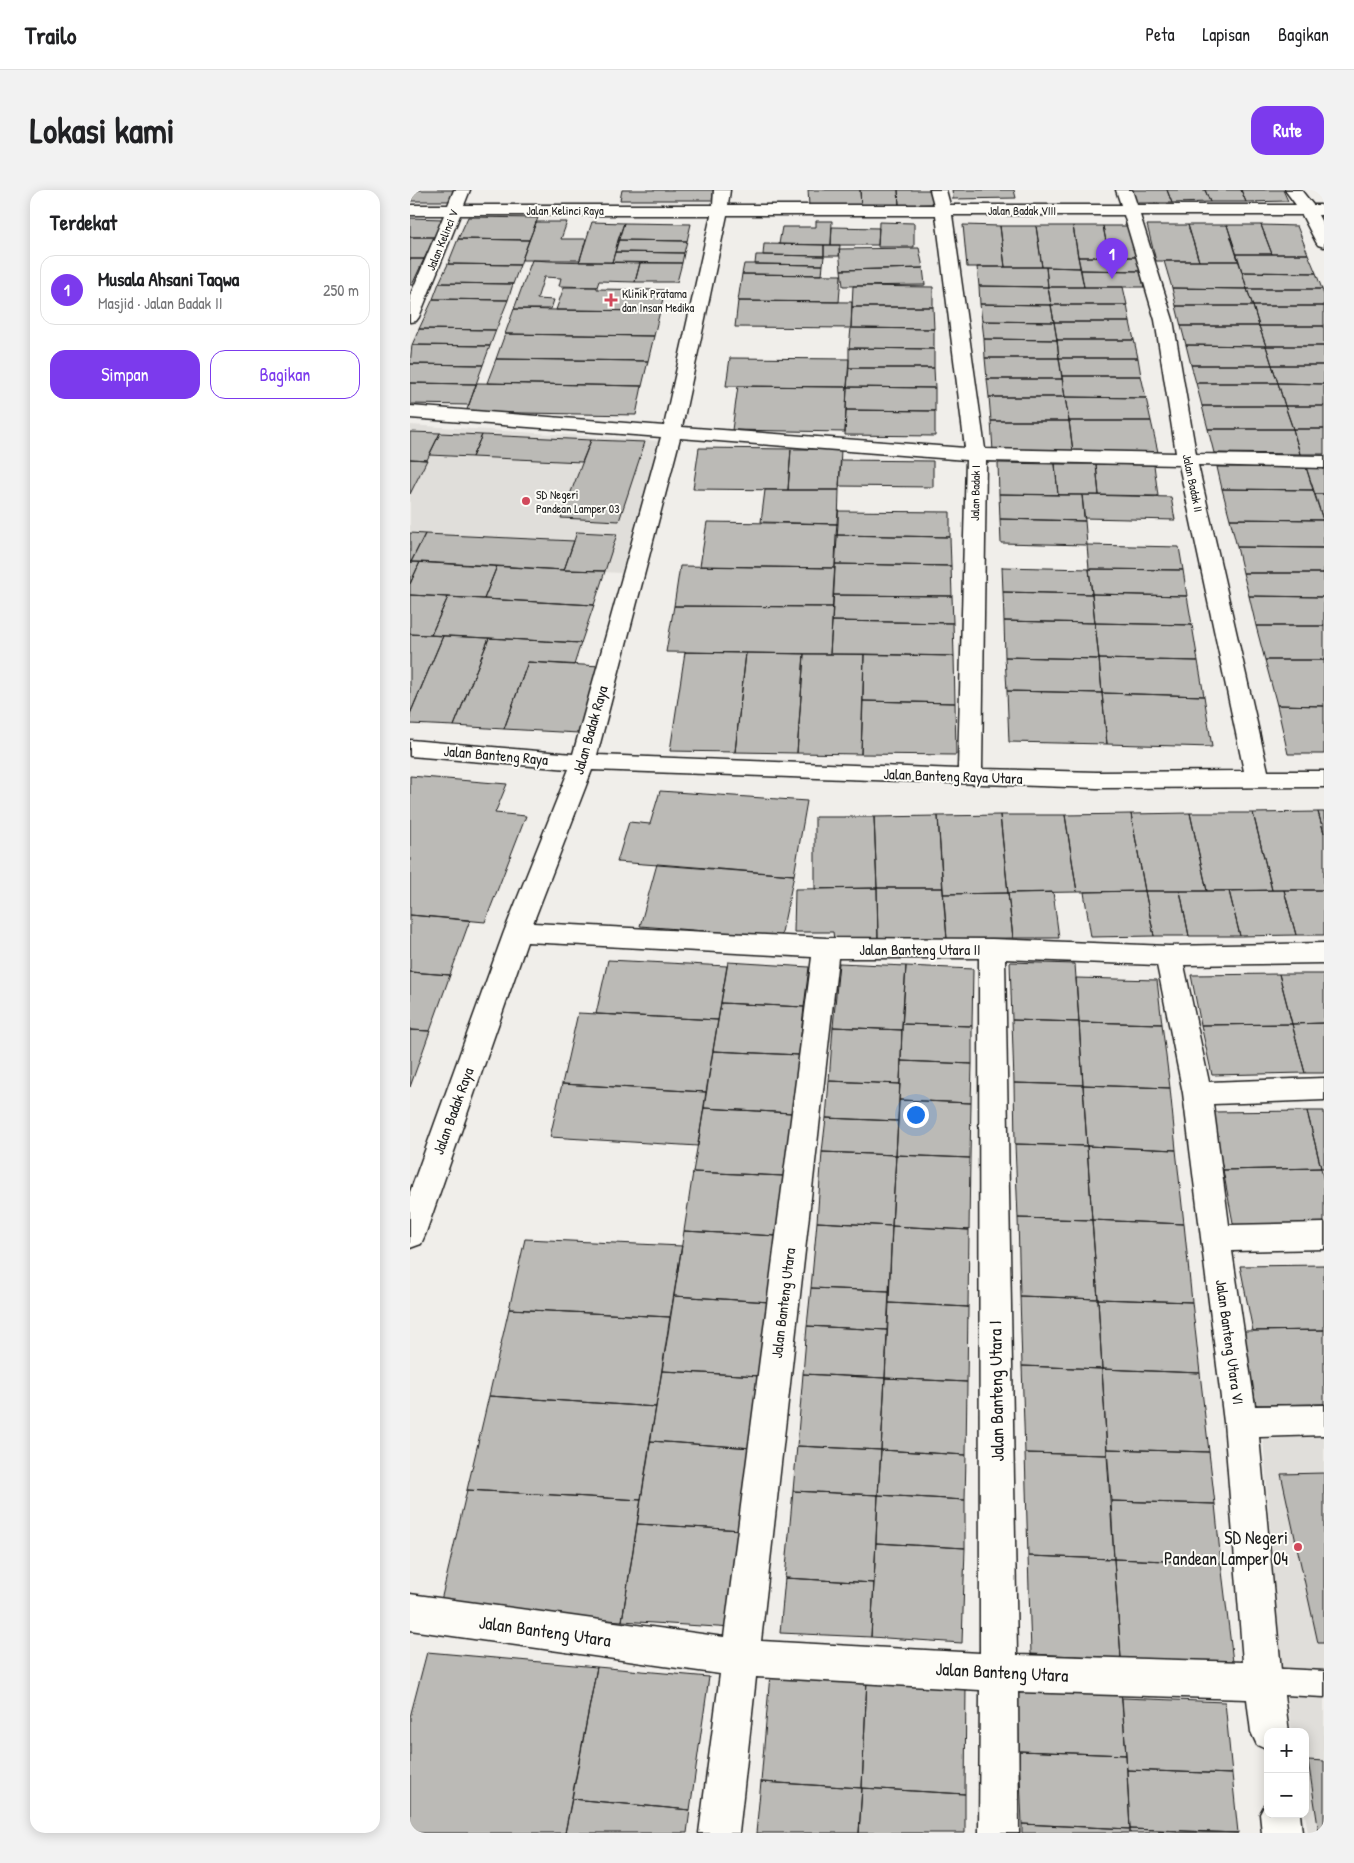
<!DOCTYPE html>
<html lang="id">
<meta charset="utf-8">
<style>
:root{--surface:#fff;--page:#f2f2f2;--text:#202124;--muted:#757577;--line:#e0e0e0;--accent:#7c3aed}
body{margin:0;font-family:"Patrick Hand",sans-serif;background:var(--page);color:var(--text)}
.controls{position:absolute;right:15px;bottom:15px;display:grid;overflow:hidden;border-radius:10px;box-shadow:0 2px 12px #0003}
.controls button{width:45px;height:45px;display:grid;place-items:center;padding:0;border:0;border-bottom:1px solid var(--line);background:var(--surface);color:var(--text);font:25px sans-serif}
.you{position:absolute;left:505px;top:924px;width:18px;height:18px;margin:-12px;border:4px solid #fff;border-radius:50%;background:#1a73e8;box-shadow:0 0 0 8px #1a73e833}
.badge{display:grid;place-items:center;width:32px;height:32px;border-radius:50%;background:var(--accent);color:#fff;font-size:16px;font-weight:700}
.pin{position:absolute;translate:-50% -41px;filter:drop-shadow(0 1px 2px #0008)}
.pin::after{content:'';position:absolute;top:26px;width:18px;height:15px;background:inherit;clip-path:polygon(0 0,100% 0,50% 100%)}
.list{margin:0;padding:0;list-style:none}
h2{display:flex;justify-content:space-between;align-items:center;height:65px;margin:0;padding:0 20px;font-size:21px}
h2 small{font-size:16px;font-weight:400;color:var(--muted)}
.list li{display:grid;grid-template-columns:32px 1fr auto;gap:15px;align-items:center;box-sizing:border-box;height:70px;margin:0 10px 10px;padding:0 10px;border:1px solid var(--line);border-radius:15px}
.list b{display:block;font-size:19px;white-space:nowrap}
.list p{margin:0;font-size:16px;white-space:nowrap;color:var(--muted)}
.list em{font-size:16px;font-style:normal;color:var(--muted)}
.actions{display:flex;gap:10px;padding:15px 20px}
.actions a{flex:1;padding:11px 0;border:1px solid var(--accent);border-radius:15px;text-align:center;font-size:18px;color:var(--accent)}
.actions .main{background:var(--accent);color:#fff}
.map{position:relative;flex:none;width:914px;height:1643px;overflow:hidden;border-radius:15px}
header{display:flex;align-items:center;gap:30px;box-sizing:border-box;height:70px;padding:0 25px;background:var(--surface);border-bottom:1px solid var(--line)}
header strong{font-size:24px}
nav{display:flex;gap:28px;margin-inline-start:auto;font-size:18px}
.intro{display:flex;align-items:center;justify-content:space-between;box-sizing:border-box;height:120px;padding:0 30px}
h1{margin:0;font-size:35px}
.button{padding:12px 22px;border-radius:15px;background:var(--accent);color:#fff;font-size:18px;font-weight:700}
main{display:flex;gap:30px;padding:0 30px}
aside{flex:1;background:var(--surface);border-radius:15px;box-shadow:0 2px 12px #0003}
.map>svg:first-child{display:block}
.built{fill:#e0deda}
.building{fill:#bbbab6;stroke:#1c1c1c}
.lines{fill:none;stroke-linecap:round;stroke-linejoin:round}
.service-casing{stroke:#1c1c1c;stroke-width:3}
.minor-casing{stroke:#1c1c1c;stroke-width:3}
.service{fill:#fdfcf7;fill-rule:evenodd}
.minor{fill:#fdfcf7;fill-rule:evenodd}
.poi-dot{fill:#d1495b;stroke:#fdfcf7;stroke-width:2}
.labels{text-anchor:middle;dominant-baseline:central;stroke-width:4;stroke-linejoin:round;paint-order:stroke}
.far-street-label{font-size:12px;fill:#1c1c1c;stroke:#fdfcf7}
.far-poi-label{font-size:12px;fill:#1c1c1c;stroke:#fdfcf7;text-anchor:start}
.street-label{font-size:15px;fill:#1c1c1c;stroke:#fdfcf7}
.near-street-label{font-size:18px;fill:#1c1c1c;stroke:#fdfcf7}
.near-poi-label{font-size:18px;fill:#1c1c1c;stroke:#fdfcf7;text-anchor:end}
</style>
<header>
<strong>Trailo</strong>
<nav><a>Peta</a><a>Lapisan</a><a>Bagikan</a></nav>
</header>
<div class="intro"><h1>Lokasi kami</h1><a class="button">Rute</a></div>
<main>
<aside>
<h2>Terdekat<small></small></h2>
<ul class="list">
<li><span class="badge">1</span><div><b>Musala Ahsani Taqwa</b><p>Masjid · Jalan Badak II</p></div><em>250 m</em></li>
</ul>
<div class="actions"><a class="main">Simpan</a><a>Bagikan</a></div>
</aside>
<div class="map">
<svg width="914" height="1643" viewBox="0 0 914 1643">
<rect width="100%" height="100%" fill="#f0eeea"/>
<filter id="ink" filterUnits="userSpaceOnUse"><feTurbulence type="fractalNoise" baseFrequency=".02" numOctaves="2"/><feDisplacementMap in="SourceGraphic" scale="10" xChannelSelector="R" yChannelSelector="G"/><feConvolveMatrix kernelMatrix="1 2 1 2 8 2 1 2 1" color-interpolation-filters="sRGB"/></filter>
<g filter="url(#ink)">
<!-- built -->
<path class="built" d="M0 235 251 251 211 383 0 372Z
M914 1246V1643H898L895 1624V1542H882L870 1465 853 1249Z"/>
<!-- building -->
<path class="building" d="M5 0H45L41 11H0Z
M212 0H304L302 10H210Z
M398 0H450L451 16H399Z
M450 0H488L489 15 451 16Z
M488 0H521L523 14 489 15Z
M542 0H604L606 8 543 9Z
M721 0H757L762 13H725Z
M757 0H795L800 12 762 13Z
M795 0H831L836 12H800Z
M831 0H873L878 11 836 12Z
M58 27 128 28 119 50 48 49Z
M0 28 34 29 25 47H0Z
M406 31H422L421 55 369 54 372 37H406Z
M126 32H157L151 49H176L170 70H112Z
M182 32 214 33 202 72H169Z
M469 32 504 33V57H468Z
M214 33 281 34 277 51 208 50Z
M553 35 590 36 595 77H557Z
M737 35H778L789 71H746Z
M778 35H817L829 71H789Z
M817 35H851L862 64H826Z
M851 35 887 36 898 64H862Z
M590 36H626L632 77H595Z
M626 36H663L670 78 632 77Z
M663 36H693L699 67H668Z
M693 36H720L727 67H699Z
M422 37 469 38 468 55H421Z
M0 47H25L14 69H0Z
M48 49 119 50 110 75 38 74Z
M208 50 277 51 274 63 205 62Z
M354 54 414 55V66L353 65Z
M414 55H430L429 66H414Z
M509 58 513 78 431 80 429 59Z
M205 62 274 63 272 73 202 72Z
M826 64H898L906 83 832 82Z
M346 65H353L414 66 413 75 345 74Z
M668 67H727L730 81 671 80Z
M0 69H14L2 95H0Z
M122 70 140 71 230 73 225 92 189 91 187 97 149 96 151 88 134 87 127 109 144 110 141 119H104Z
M754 71H829L837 99 762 98Z
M230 73H272L267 92H225Z
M38 74 110 75 103 94 29 93Z
M334 74H345L413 75 412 85 332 84Z
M567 77H636L638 97 569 96Z
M636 77 670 78 674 97H638Z
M513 78 515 95 433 96 431 80Z
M671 80 730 81 734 97H674Z
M832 82 906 83 912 99H837Z
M332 84 431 85 429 112 328 111Z
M29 93 103 94 98 110 23 109Z
M443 96 523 97V117H442Z
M569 96 638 97 641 115 570 114Z
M154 97H187V99L255 100 250 121 146 120Z
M638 97H713L717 115H641Z
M762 98 837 99 843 116H766Z
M837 99H912L914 105V116H843Z
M23 109 98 110 86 140 9 139Z
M328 111 442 112 441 138 325 137Z
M570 114 641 115 644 132 572 131Z
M641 115H717L720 132H644Z
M766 116H843L849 136H771Z
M843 116H914V136H849Z
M442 117H523L524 139 441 138Z
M104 119 146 120 250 121 244 146 95 144Z
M572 131 644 132 647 150 574 149Z
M644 132H720L724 150H647Z
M771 136H849L856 156 776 155Z
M849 136H914V156H856Z
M441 138 524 139V159L439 158Z
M9 139 86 140 80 156 2 155Z
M95 144 244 146 238 171 86 169Z
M574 149 647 150 649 168H575Z
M647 150H724L728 168H649Z
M2 155 80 156 73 175 0 174Z
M776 155 856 156 862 175H781Z
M856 156H914V175H862Z
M439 158 524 159V178H439Z
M320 168 439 169 437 197 316 196Z
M575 168H649L652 189H577Z
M649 168H728L731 186H652Z
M86 169 238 171 232 196 77 193Z
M0 174 73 175 66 194 0 193Z
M781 175H862L868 193H786Z
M862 175H914V194L868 193Z
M439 178H524L525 198 437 197Z
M652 186H731L736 208 655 207Z
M577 189H652L655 207H579Z
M0 193 66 194 59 215 0 214Z
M67 193 232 196 226 225 56 222Z
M786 193H868L875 216H792Z
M868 193 914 194V216H875Z
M328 196 437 197 435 242 322 240Z
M437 197 525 198V221L436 220Z
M579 207H655L659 231H581Z
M655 207 736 208 741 231H659Z
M792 216H875L883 239H798Z
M875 216H914V239H883Z
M436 220 525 221V246L435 245Z
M581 231H659L663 261H583Z
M659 231H741L748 262 663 261Z
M798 239H883L890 264 804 263Z
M883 239H914V264H890Z
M0 242 30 243 17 270 0 269Z
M30 243 72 245 62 267 19 265Z
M72 245 181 250 172 272 62 267Z
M181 250 235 252 209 331 151 328Z
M289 258 381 259 378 300 283 299Z
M381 259H431L429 300H378Z
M0 269 17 270 0 304Z
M431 270 523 271V297L429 296Z
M588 273 645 274 648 305 589 304Z
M645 274H686L689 305H648Z
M686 274 744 275 748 306 689 305Z
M807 277H896L903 300 812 299Z
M896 277H914V304H905Z
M812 299 903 300 913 330 820 329Z
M355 300H429L428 334 351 332Z
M589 304 672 305 675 331 590 329Z
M905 304H914V334L913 330Z
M672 305 761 307 765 330 674 328Z
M428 321 540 322V347L426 345Z
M590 329 675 331 677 355 591 353Z
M820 329 913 330 914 358 827 357Z
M297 332 428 334 425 378 290 376Z
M167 342 207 344 195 381 154 380Z
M0 343 15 344 1 372H0Z
M15 344 164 351 154 380 1 372Z
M426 345 540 347 541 376 425 374Z
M677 355 769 357 773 380 679 379Z
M827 357 914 358V383H833Z
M0 372H10L0 394Z
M10 372 87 376 74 409 0 405V394Z
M425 374 541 376 542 406 423 405Z
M87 376 154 380 195 381 184 415 74 409Z
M270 376 425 378 423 417 264 416Z
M592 377 679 379 682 404 593 402Z
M679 379 773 380 777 406 682 404Z
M833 383H914V407L839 406Z
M593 402 682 404 685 433 594 431Z
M682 404 777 406 782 435 685 433Z
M0 405 38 407 21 445 0 444Z
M423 405 542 406 543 433 422 431Z
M839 406 914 407V436H846Z
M38 407 74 409 184 415 171 453 21 445Z
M264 416 423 417 420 464 256 462Z
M422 431 543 433 544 466 420 464Z
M594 431 685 433 689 469 595 467Z
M685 433 782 435 788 471 689 469Z
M846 436H914V470H855Z
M0 444 33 446 0 524Z
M33 446 79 448 44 536 0 534V524Z
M79 448 171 453 164 475 118 472 94 539 44 536Z
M275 462 336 463 325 562 260 561Z
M336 463 394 464 387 563 325 562Z
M394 464H454L451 564 387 563Z
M454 464 544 466 545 513 453 511Z
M595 467 689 469 692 503 597 501Z
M689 469 788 471 794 506 692 503Z
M855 470H914V516L867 515Z
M118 472 191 476 169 543 94 539Z
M597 501 692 503 697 554 599 552Z
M692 503 794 506 802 557 697 554Z
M453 511 545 513 546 565 451 564Z
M867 515 914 516V564H878Z
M0 586 97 594 85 623 116 626 75 732 0 725Z
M250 601 397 611 384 685 207 672 219 632 240 634Z
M908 622H914V643Z
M908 622 914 643V700H862L843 623Z
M780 623 797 701H735L721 624Z
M780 623H843L862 700 797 701Z
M721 624 735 701 667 702 655 625Z
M590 625 598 703 533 704 528 626Z
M590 625H655L667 702 598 703Z
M528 626 533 698H467L464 627Z
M405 627H464L467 698 405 699Z
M247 674 384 685 371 747 230 736Z
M467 698 468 750H424L423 742H384L385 699Z
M467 698H533L537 749 468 750Z
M874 700 886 745 830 746 819 701Z
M874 700H914V745H886Z
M735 701 744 746 681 747 674 702Z
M735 701H770L779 746H744Z
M770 701H819L830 746H779Z
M643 702 649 748H603L598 703Z
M598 703 603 748 537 749 533 704Z
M0 725 60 730 40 785 0 782Z
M198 770 317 776 308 830 186 824Z
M318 772 399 777 394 817 311 813Z
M600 772 665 774 669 832 602 830Z
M429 773 496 776 492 840 423 837Z
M496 776 563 779 562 836 492 834Z
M0 782 40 785 20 841 0 840Z
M869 784 882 834 791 835 781 785Z
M869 784H914V833L882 834Z
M666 788 747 790 752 834 669 832Z
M311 813 394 817 389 865 303 861Z
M168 823 308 830 296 902 152 894Z
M602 830 669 832 673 895 604 893Z
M669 832 752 834 760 898 673 895Z
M914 833V883H895L882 834Z
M492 834 562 836V874L491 871Z
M882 834 895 883 802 885 791 835Z
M423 837 492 840 490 894 419 891Z
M0 840 20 841 0 897Z
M303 861 389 865 382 923 294 918Z
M491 871 562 874 561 913 489 910Z
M419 891 490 894 488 931 416 928Z
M604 893 673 895 677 956 605 954Z
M152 894 296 902 288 956 140 947Z
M673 895 760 898 766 960 677 956Z
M489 910 561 913 560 968 486 965Z
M294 918 382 923 374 986 283 982Z
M897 921 911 978 813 980 801 922Z
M897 921H914V978H911Z
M416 928 488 931 486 965 412 962Z
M605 954 677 956 682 1030 608 1028Z
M677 956 766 960 774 1034 682 1030Z
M412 962 486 965 482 1036 407 1032Z
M486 965 560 968 559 1040 482 1036Z
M911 978 914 992V1036L824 1038 813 980Z
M283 982 374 986 367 1046 274 1041Z
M608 1028 682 1030 688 1109 610 1106Z
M682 1030 774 1034 782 1112 688 1109Z
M407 1032 482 1036 479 1101 401 1098Z
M482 1036 559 1040 558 1117 479 1113Z
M274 1041 367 1046 360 1112 264 1106Z
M115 1049 272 1056 260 1127 99 1119Z
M914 1075V1140L843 1141 830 1076Z
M401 1098 479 1101 477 1140 397 1136Z
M264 1106 360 1112 351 1186 252 1181Z
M610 1106 688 1109 692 1179 612 1176Z
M688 1109 782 1112 790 1183 692 1179Z
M479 1113 558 1117 557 1192 475 1188Z
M99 1119 260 1127 246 1217 79 1206Z
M397 1136 477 1140 475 1188 393 1184Z
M914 1140V1214L846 1215 832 1141Z
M612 1176 692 1179 697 1265 615 1263Z
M692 1179 790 1183 799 1262 697 1259Z
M252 1181 351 1186 343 1258 240 1251Z
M393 1184 475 1188 471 1260 387 1256Z
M475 1188 557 1192 556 1265 471 1260Z
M79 1206 246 1217 231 1310 57 1300Z
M240 1251 343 1258 333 1340 227 1334Z
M387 1256 471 1260 468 1305 383 1301Z
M697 1259 799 1262 805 1314 701 1311Z
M471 1260 556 1265 555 1310 468 1305Z
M615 1263 697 1265 704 1369 618 1366Z
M914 1283V1453H908L871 1284Z
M57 1300 231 1310 212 1431 29 1419Z
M383 1301 468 1305 464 1393 375 1388Z
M468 1305 555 1310V1358L466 1353Z
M701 1311 805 1314 811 1373 704 1369Z
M227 1334 333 1340 323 1438 212 1431Z
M466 1353 555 1358 552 1453 461 1447Z
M618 1366 704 1369 711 1468 621 1464Z
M704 1369 811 1373 823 1472 711 1468Z
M375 1388 464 1393 461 1447 370 1443Z
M17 1462 187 1477 155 1643H0V1527Z
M187 1477 299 1487 280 1620 162 1609Z
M360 1484 457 1489 452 1598 351 1592Z
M457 1489 556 1494 555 1604 452 1598Z
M608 1495 711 1500 716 1565 609 1561Z
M712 1508 815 1512 822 1584 717 1580Z
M609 1561 716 1565 720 1639 612 1634Z
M898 1570 914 1571V1643H909Z
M717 1580 822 1584 828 1643 720 1639Z
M351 1592 452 1598 449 1643H346Z
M452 1598 555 1604V1643H449Z
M162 1609 280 1620 277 1643H155Z
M612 1634 720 1639V1643H612Z
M720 1639 828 1643H720Z"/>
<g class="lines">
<!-- service casing -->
<g class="service-casing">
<path id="service" d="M853 1478 914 1481V1507L853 1504 844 1500 840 1491 844 1482Z"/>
</g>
<!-- minor casing -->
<g class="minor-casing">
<path id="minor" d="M44 0H60L54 15H303L304 0H320L318 15H524L520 0H536L540 15H711L706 0H722L727 15H886L875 0H891L903 15H914V25H908L914 36V57L908 55 906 52 892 25H730L763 130 786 264 914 266V278L788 275 858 581H914V597L687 598 182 580 123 733 416 748 582 749 759 756 914 753V773L774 775 799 892 914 888V910L803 914 819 1035 914 1033V1059L822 1061 845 1216 914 1215V1245L849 1247 872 1491 879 1542H858V1560L847 1555 841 1542 837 1509 608 1502 609 1643H569L570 1500 346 1487 329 1643H289L310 1484 0 1440V1404L314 1447 402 767 117 752 15 1045 11 1054 0 1058V1002L94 742 159 579 0 566V550L163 564 251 247 0 228V216L254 236 301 25H50L9 127 6 131 0 132V106L34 25H0V15H38ZM317 25H526L555 258 272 237ZM542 25H714L745 130 766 263 575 259ZM270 248 556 270 548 579 187 565ZM576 271 769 275 834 581 687 582 572 579ZM428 768H569L570 1463 351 1451ZM595 769 747 775 773 903 814 1232 833 1472 607 1465Z
M858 1609V1624H890L892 1643H852L850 1624Z"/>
</g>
<!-- service -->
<use href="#service" class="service"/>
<!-- minor -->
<use href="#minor" class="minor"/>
</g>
</g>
<!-- markers -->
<g class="poi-dot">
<path d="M198.5 102.5h5v5h5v5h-5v5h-5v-5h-5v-5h5z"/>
<circle cx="116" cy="311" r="5"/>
<circle cx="888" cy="1357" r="5"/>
</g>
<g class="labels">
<!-- far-street labels -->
<g class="far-street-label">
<text x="155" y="20">Jalan Kelinci Raya</text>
<text x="612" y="20">Jalan Badak VIII</text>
<text transform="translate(32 50) rotate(-68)">Jalan Kelinci V</text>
<text transform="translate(783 293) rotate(78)">Jalan Badak II</text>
<text transform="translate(565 303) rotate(-89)">Jalan Badak I</text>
</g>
<!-- far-poi labels -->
<g class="far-poi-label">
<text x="212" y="103">Klinik Pratama<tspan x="212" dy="14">dan Insan Medika</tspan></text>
<text x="126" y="304">SD Negeri<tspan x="126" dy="14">Pandean Lamper 03</tspan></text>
</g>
<!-- street labels -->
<g class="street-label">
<text transform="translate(180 540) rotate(-74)">Jalan Badak Raya</text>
<text transform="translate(86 565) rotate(5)">Jalan Banteng Raya</text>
<text transform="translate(543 586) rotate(2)">Jalan Banteng Raya Utara</text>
<text x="510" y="759">Jalan Banteng Utara II</text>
<text transform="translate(43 921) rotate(-70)">Jalan Badak Raya</text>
<text transform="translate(373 1113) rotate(-83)">Jalan Banteng Utara</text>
<text transform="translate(820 1152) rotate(82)">Jalan Banteng Utara VI</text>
</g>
<!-- near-street labels -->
<g class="near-street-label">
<text transform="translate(586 1201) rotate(-91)">Jalan Banteng Utara I</text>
<text transform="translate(135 1441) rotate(8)">Jalan Banteng Utara</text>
<text transform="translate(592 1482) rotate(3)">Jalan Banteng Utara</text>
</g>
<!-- near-poi labels -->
<g class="near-poi-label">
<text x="878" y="1347">SD Negeri<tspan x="878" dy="21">Pandean Lamper 04</tspan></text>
</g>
</g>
</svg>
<div class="controls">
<button>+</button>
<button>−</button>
</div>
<div class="you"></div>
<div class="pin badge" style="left:702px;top:89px">1</div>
</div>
</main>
